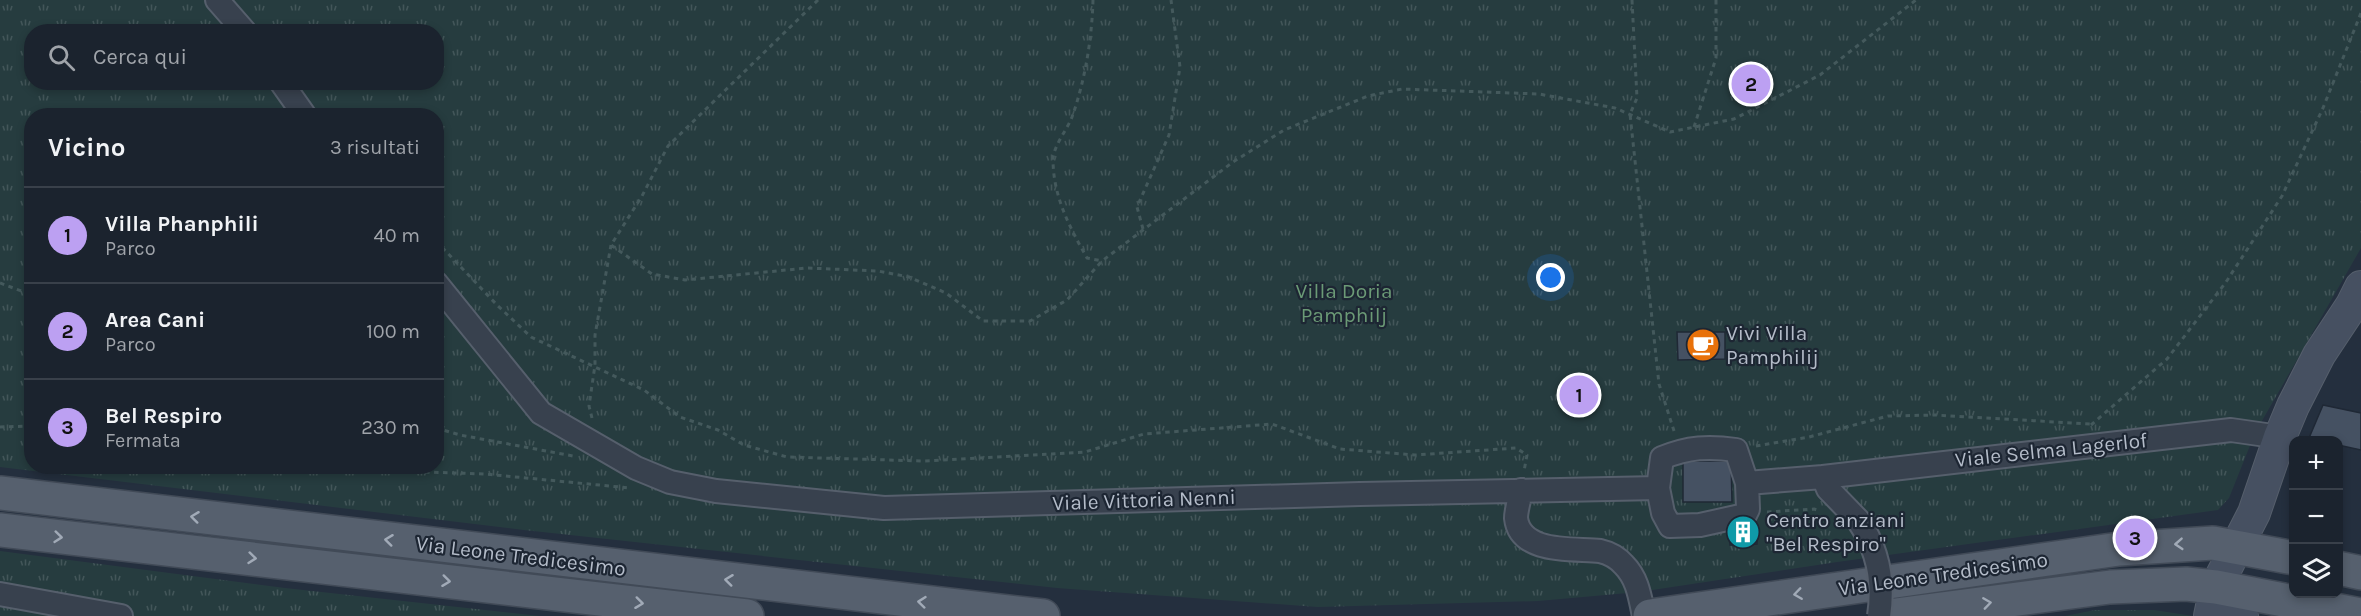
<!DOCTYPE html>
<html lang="it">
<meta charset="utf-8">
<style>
:root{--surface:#1b232e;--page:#282f3a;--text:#f1f3f6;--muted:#a0a4aa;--line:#39404a;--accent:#bca0f2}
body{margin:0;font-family:Karla,sans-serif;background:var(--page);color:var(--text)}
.controls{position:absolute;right:18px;bottom:18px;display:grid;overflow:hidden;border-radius:12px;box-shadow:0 3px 9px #0003}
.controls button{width:54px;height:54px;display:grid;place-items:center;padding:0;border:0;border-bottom:2px solid var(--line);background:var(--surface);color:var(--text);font:30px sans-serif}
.you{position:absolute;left:1551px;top:278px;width:21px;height:21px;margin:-15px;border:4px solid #fff;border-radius:50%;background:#1a73e8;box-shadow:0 0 0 9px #1a73e833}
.badge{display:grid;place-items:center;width:39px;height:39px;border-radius:50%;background:var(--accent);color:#111;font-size:20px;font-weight:700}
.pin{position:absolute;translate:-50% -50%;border:3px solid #fff;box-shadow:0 2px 6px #0006}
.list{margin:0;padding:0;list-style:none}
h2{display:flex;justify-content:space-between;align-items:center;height:78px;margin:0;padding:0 24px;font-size:26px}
h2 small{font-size:20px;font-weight:400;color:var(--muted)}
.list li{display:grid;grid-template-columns:39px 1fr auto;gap:18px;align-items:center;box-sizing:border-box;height:96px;padding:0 24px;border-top:2px solid var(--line)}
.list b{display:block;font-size:22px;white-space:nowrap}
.list p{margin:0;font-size:20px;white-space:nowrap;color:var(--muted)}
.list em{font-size:20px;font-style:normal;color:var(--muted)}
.icon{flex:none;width:33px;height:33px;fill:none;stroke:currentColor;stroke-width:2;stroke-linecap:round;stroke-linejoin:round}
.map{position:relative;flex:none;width:2361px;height:616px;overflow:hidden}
.search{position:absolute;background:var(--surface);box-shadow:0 3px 9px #0003;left:24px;top:24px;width:420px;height:66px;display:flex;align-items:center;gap:15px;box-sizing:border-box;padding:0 21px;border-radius:24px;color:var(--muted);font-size:22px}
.panel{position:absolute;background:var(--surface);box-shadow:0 3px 9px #0003;left:24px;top:108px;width:420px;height:366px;border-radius:24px}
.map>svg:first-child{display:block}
.park{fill:url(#park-tufts);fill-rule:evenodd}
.building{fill:#455162;stroke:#1f2835;stroke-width:1.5}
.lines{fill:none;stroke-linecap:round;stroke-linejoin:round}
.street-casing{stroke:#565f6c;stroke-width:26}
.secondary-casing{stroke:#565f6c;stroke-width:34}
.primary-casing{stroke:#414a57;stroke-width:36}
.path{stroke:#44595c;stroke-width:3;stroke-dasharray:4.5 4.5;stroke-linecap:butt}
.street{stroke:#38414e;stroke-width:22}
.secondary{stroke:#465061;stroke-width:32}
.primary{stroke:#56606e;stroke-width:33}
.street-bridge-casing{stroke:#565f6c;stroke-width:26;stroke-linecap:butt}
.street-bridge{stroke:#38414e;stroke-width:22}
.oneway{stroke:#a1aab7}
.labels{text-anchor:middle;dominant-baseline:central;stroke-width:4.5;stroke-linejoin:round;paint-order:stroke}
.park-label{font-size:21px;fill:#6b9a76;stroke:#1d2633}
.poi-label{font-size:21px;fill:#b4bcc9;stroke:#1d2633;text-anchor:start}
.street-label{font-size:21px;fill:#b4bcc9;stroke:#1d2633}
</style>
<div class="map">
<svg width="2361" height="616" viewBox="0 0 2361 616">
<defs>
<pattern id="park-tufts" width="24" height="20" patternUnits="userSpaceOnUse" patternTransform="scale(1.5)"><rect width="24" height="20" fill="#263c3f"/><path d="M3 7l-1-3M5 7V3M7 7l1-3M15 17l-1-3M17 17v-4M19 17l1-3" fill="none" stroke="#435659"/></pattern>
</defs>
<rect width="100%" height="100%" fill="#242f3e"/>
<!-- park -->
<path class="park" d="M0 0H2361V248L2255 433 2229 498 2218 510 1837 562 1639 592 1538 601 1318 607 1057 588 524 530 0 467ZM32 32H436V82H32ZM32 116H436V466H32Z
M0 551 285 588 540 616H0Z
M2095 610H2154L2193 616H2065Z"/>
<!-- building -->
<path class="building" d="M1677 332H1725V359L1678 360Z
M2323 405 2361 413V450L2338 445V440L2309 438Z
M1683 461H1731L1732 502H1683Z
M1756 520 1757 544 1730 545V521Z"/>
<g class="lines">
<!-- street casing -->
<g class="street-casing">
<path id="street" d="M217 0 245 32
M281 82 305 116
M436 283 541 413 636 468 670 482 716 491 884 508 1360 494 1658 488 1662 458C1688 447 1709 446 1736 450L1747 483 1823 477 1828 489 1858 520
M1823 477 2231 430 2280 437
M1658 488 1663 513 1670 526 1700 525 1745 515 1748 509 1747 483
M1521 490C1520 498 1516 510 1516 518 1520 555 1576 548 1600 551 1609 553 1618 558 1624 565 1638 579 1640 598 1644 616
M0 594 121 616"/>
</g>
<!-- secondary casing -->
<g class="secondary-casing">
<path id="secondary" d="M2216 587 2242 616
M2210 616 2216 587 2254 513 2280 437 2293 406 2319 355 2352 305 2361 287"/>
</g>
<!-- primary casing -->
<g class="primary-casing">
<path id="primary" d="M0 493 1043 616
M0 530 747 616
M2338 568 2361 573
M1650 616 2119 549 2213 543 2294 558
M1888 616 2110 587 2186 584 2216 587 2361 615"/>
</g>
<!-- path -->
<path class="path" d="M818 0 668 146 642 196 611 245 652 274 685 280 807 268 878 271 909 277 946 293 983 321H1030L1067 300 1102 261 1233 162 1284 130 1368 96 1402 89 1539 94 1615 108 1670 132 1734 119 1820 75 1916 0
M1093 0C1092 38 1085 81 1072 117 1067 130 1054 145 1053 159 1053 196 1069 226 1087 258L1102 261
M1632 0 1637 98 1630 114 1659 384 1675 434
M1694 127 1716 58V0
M1143 229 1137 207 1169 135 1180 67 1171 0
M436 241 498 306 531 337 644 390 680 417 718 430 744 445 787 457 923 461 1085 452 1144 434 1272 424 1340 449 1415 455 1516 448 1527 455 1524 471
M0 283 32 295
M592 418 589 406 595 365V335L611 245
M2091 425 2167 359 2226 282 2282 196 2323 108 2361 13
M0 427 32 426
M436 428 460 435 573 456
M1756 446 1809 437 1888 416 1935 415 2090 424
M381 466 394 471 485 474 630 488
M1767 512 1814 509 1820 511"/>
<!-- street -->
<use href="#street" class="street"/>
<!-- secondary -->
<use href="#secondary" class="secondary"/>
<!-- primary -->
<use href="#primary" class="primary"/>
<!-- street-bridge casing -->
<g class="street-bridge-casing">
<path id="street-bridge" d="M1858 520C1878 549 1884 582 1879 616"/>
</g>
<!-- street-bridge -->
<use href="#street-bridge" class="street-bridge"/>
</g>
<!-- one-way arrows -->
<defs><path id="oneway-chevron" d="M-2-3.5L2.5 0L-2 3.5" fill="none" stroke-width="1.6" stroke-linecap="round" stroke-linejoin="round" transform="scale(1.5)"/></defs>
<g class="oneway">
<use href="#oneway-chevron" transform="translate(195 517) rotate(-173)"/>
<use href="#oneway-chevron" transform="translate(58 537) rotate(6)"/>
<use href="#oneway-chevron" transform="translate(389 540) rotate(-173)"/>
<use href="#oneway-chevron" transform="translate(2179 544) rotate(176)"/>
<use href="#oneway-chevron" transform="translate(252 558) rotate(6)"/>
<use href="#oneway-chevron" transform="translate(729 580) rotate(-173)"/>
<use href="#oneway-chevron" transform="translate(446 581) rotate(7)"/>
<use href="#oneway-chevron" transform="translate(1798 594) rotate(172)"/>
<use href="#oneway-chevron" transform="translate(922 602) rotate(-174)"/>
<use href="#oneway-chevron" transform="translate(639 603) rotate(7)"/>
<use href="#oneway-chevron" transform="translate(1987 603) rotate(-8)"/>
</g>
<!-- icons -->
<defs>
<g id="cafe-disc" transform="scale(1.725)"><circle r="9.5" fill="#e8710a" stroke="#1d2633"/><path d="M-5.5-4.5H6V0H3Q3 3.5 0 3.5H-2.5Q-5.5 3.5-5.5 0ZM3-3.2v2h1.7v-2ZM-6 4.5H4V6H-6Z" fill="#fff"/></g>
<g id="building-disc" transform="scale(1.725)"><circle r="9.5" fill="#0f9aa8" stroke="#1d2633"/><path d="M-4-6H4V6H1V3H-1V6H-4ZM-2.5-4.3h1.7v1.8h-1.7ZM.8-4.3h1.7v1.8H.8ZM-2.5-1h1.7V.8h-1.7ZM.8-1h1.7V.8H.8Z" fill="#fff"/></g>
</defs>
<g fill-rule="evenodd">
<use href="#cafe-disc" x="1703" y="345"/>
<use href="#building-disc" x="1743" y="532"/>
</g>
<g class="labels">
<!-- park labels -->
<g class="park-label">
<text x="1344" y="291">Villa Doria<tspan x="1344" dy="24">Pamphilj</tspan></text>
</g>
<!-- poi labels -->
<g class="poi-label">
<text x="1726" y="333">Vivi Villa<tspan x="1726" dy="24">Pamphilij</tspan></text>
<text x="1766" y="520">Centro anziani<tspan x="1766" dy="24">"Bel Respiro"</tspan></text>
</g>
<!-- street labels -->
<g class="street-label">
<text transform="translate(2051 450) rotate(-6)">Viale Selma Lagerlof</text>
<text transform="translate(1144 500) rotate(-2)">Viale Vittoria Nenni</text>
<text transform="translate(521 556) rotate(7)">Via Leone Tredicesimo</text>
<text transform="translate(1943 574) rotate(-8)">Via Leone Tredicesimo</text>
</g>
</g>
</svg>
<div class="controls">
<button>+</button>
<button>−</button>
<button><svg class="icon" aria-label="layers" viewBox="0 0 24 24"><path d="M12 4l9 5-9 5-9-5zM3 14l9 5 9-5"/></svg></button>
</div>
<div class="you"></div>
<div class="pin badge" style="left:1579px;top:395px">1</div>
<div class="pin badge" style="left:1751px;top:84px">2</div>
<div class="pin badge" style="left:2135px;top:538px">3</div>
<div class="search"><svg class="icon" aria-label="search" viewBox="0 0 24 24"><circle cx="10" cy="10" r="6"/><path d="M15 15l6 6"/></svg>Cerca qui</div>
<section class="panel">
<h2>Vicino<small>3 risultati</small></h2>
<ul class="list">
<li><span class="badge">1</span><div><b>Villa Phanphili</b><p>Parco</p></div><em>40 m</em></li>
<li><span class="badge">2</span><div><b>Area Cani</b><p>Parco</p></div><em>100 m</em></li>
<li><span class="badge">3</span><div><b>Bel Respiro</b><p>Fermata</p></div><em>230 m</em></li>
</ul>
</section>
</div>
